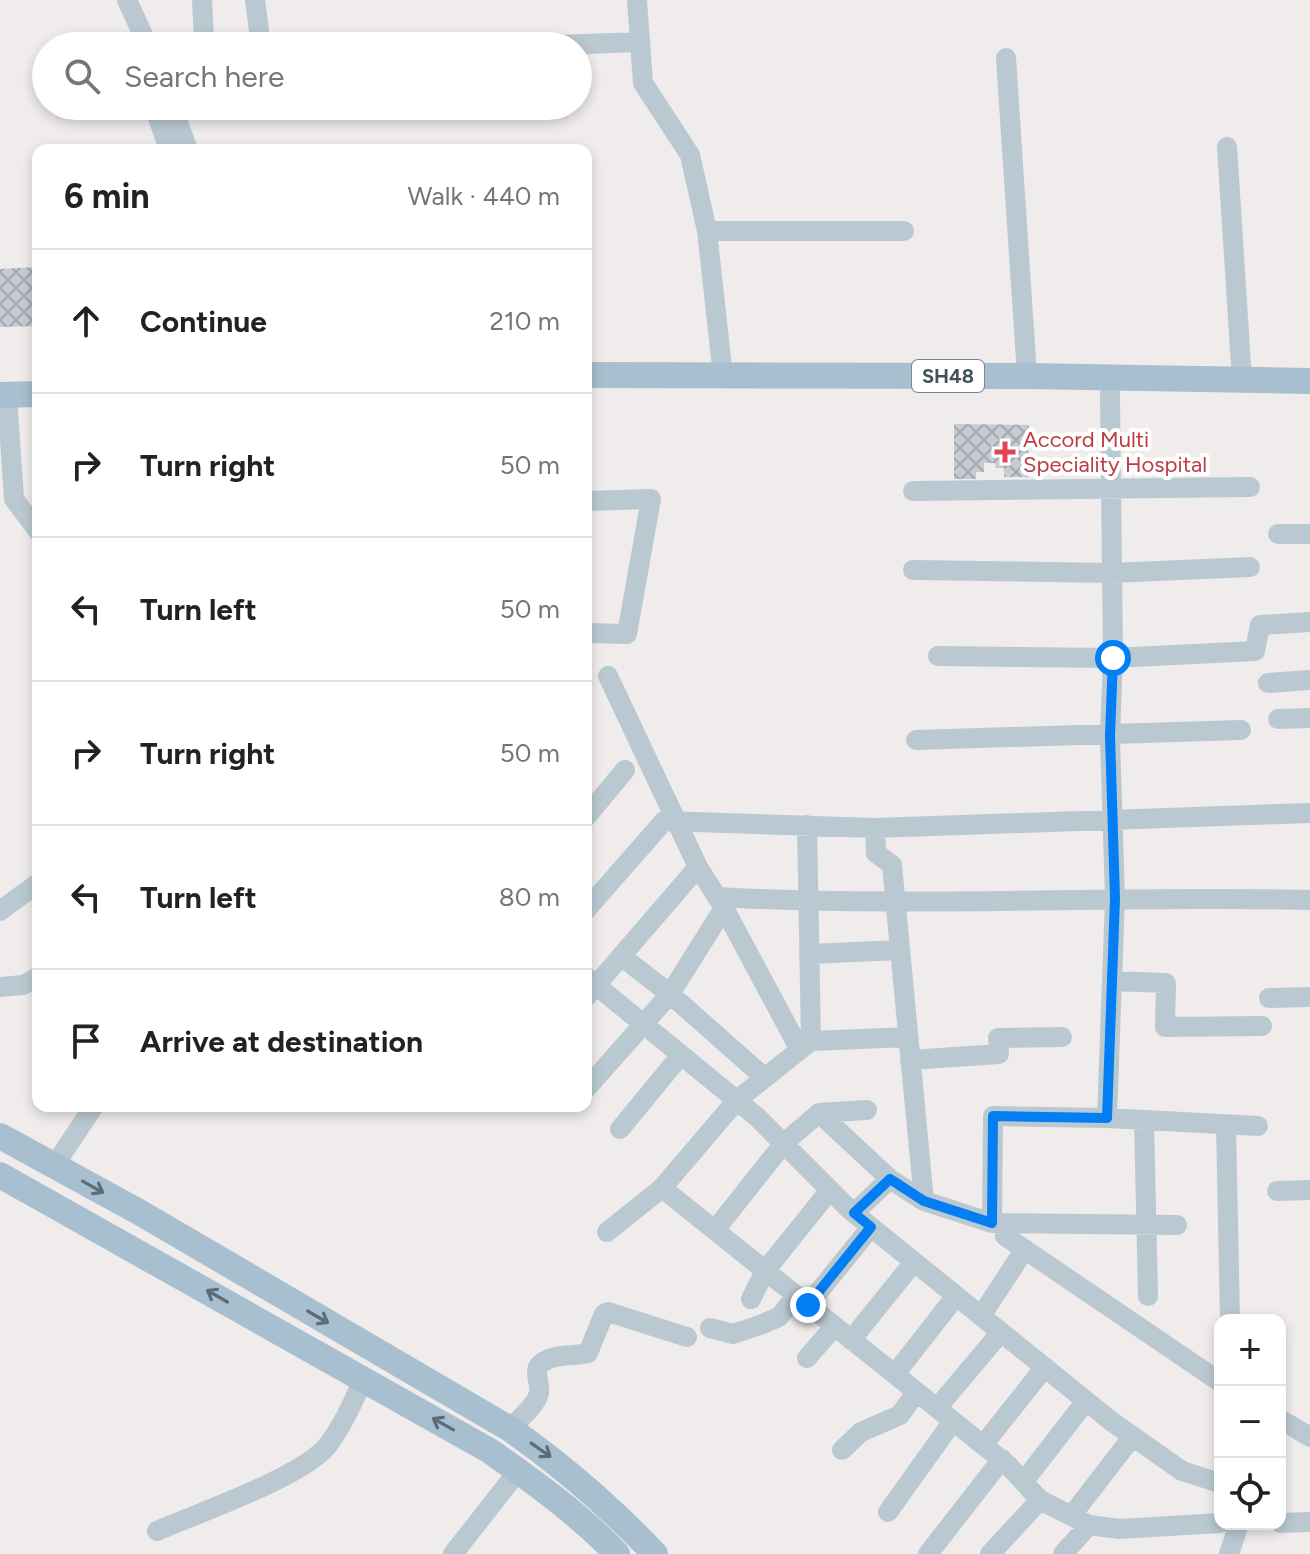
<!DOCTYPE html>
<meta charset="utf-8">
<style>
:root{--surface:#fff;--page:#f2f2f2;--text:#222;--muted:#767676;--line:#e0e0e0}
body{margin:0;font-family:Figtree,sans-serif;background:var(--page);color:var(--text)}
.controls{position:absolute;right:24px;bottom:24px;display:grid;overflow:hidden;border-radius:16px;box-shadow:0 4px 12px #0003}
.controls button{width:72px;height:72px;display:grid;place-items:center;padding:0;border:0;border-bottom:2px solid var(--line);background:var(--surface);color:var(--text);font:40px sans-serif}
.stop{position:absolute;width:24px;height:24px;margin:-18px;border:6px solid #037ef3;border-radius:50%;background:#fff}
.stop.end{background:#037ef3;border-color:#fff;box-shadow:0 2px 8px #0008}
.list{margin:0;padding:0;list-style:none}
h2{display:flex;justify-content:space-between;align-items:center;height:104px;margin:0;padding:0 32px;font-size:34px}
h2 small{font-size:26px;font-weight:400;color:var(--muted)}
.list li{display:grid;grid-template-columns:52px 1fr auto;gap:24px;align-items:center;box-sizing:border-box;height:144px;padding:0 32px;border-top:2px solid var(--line)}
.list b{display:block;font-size:30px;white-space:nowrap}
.list em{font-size:26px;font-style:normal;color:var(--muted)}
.icon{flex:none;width:44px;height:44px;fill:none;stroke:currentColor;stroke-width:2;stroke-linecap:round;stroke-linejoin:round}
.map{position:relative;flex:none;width:1310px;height:1554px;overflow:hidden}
.search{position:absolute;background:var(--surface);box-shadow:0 4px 12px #0003;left:32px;top:32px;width:560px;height:88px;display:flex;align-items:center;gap:20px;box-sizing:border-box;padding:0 28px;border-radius:44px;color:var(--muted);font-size:30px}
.panel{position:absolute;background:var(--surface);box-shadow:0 4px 12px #0003;left:32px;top:144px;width:560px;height:968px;border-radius:16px}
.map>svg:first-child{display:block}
.building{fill:url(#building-cross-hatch)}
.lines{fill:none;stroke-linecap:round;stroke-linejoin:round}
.minor{stroke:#bac9d1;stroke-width:20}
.major{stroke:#a8bfcf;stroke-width:26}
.oneway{stroke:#5c6d79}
.route{stroke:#037ef3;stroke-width:10}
.health-dot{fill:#e0444e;stroke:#fff;stroke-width:3}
.labels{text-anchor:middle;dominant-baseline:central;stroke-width:8;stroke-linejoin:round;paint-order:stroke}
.shield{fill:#fff;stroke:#7b868d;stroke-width:2}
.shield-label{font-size:20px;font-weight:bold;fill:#42525c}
.health-label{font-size:22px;fill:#be3a42;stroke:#fff;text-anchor:start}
</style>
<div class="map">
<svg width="1310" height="1554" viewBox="0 0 1310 1554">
<defs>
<pattern id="building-cross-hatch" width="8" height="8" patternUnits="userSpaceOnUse" patternTransform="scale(2)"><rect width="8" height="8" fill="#c7cbd3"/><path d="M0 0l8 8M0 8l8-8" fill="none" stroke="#a3a7ae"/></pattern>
</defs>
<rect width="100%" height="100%" fill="#f0ecec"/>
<!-- building -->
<path class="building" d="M38 267V326L0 327V269Z
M954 424 1029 425 1028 477H1004V468H996L995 463H984V472H976V479H954Z"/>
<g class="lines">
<!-- minor -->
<path class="minor" d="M127 0 148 46
M202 0 204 39 209 46
M255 0 261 46
M637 0 643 83 690 155 707 231 723 376
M528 46 640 42
M1006 58 1027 376
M154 106 169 150
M172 106 188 150
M1227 147 1242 380
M707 231H904
M7 395 14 499 38 531
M913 491 1250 487
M586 501 651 499 627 634 586 633
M1278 534H1310
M913 570 1112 573 1250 567
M938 656 1113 658 1255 651 1260 625 1310 622
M608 676 698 867 724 908 800 1050
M1268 683 1310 680
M1278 719 1310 718
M916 740 1241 730
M586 817 625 770
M807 825 811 1041
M875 828 876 853 892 865 924 1201
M718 897C915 908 1113 895 1310 900
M586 910 664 821 875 828 1310 813
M0 911 38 883
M809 954 900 950
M621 956 670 994 764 1077
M586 977 757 1117 850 1210 1111 1421 1182 1471 1220 1483
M1112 981 1166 983 1165 1027 1262 1026
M0 987 23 985 38 977
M586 997 698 867
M1269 998 1310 997
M910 1060 999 1054 998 1038 1062 1037
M586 1089 670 994 724 908
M819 1113 890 1179 924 1201 992 1223 1177 1225
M1107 1118 1115 898 1110 736 1113 658 1110 394
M1144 1120 1148 1296
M1226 1125 1230 1320
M620 1129 681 1055
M54 1166 94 1106
M662 1188 1008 1465 1040 1500 1089 1525 1119 1529 1220 1523
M1277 1191 1310 1190
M854 1213 890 1179
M992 1223 993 1116 1107 1118 1258 1126
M1009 1223 1005 1236 1220 1382
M715 1230 784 1143 819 1113 867 1110
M607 1232 662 1188 737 1100 811 1041 908 1037
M751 1299 765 1271 830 1190
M808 1305 871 1227
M981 1316 1025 1249
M710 1328 733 1334 760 1325 779 1317 796 1296
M851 1340 914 1262
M807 1358 835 1326
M895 1374 956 1296
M937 1408 1001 1332
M1280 1419 1310 1437
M510 1429C519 1419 536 1406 539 1393 541 1382 531 1369 543 1362 557 1353 573 1357 588 1353L604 1314 608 1312 687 1337
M983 1445 1045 1367
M842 1450 861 1432 900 1415 916 1392
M1024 1481 1086 1401
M888 1512 953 1421
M1072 1515 1133 1436
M1280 1523 1310 1522
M157 1531C198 1513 303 1477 328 1445 343 1425 354 1401 363 1379
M453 1554 518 1471
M928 1554 1002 1459
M990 1554 1040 1500
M1063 1554 1089 1525
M1229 1554 1239 1524"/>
<!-- major -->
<path class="major" d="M586 375 1027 376 1310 381
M0 395 38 394
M0 1136 139 1212 510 1429C563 1466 610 1507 655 1554
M0 1175 490 1451C535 1483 579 1514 617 1554"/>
</g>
<!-- one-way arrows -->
<defs><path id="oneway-shaft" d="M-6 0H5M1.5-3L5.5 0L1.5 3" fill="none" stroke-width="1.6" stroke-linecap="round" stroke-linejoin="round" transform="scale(2)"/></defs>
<g class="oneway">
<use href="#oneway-shaft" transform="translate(93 1187) rotate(29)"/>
<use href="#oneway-shaft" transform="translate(217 1296) rotate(-150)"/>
<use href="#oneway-shaft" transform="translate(318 1317) rotate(30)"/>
<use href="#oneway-shaft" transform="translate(443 1424) rotate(-151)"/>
<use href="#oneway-shaft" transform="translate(541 1450) rotate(35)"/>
</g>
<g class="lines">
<!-- route -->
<path class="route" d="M808 1305 871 1227 854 1213 890 1179 924 1201 992 1223 993 1116 1107 1118 1115 898 1110 736 1113 658"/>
</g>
<!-- markers -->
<path class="health-dot" d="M1001 440h8v8h8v8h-8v8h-8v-8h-8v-8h8z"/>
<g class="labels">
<!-- shield labels -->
<rect class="shield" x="912" y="360" width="72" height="32" rx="6"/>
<g class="shield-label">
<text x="948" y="376">SH48</text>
</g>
<!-- health labels -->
<g class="health-label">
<text x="1023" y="439">Accord Multi<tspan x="1023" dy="25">Speciality Hospital</tspan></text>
</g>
</g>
</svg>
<div class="controls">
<button>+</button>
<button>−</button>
<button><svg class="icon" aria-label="locate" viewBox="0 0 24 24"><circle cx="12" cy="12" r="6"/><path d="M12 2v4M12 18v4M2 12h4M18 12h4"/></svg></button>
</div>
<div class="stop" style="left:1113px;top:658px"></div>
<div class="stop end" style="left:808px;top:1305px"></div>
<div class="search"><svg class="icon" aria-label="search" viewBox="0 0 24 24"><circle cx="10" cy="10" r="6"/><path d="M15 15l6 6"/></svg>Search here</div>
<section class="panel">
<h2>6 min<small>Walk · 440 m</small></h2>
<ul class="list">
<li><svg class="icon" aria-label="ahead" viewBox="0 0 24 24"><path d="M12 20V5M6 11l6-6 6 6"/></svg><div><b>Continue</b></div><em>210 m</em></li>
<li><svg class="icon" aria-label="right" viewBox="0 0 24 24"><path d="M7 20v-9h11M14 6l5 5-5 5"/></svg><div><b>Turn right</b></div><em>50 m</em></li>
<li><svg class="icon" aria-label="left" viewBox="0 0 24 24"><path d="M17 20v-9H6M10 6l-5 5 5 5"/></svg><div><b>Turn left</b></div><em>50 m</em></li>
<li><svg class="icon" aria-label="right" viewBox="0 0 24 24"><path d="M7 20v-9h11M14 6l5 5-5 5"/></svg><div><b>Turn right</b></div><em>50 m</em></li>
<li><svg class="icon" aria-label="left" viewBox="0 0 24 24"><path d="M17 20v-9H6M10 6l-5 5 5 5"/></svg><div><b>Turn left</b></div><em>80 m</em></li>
<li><svg class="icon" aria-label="arrive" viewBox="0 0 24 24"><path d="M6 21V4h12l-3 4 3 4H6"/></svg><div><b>Arrive at destination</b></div></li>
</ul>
</section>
</div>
